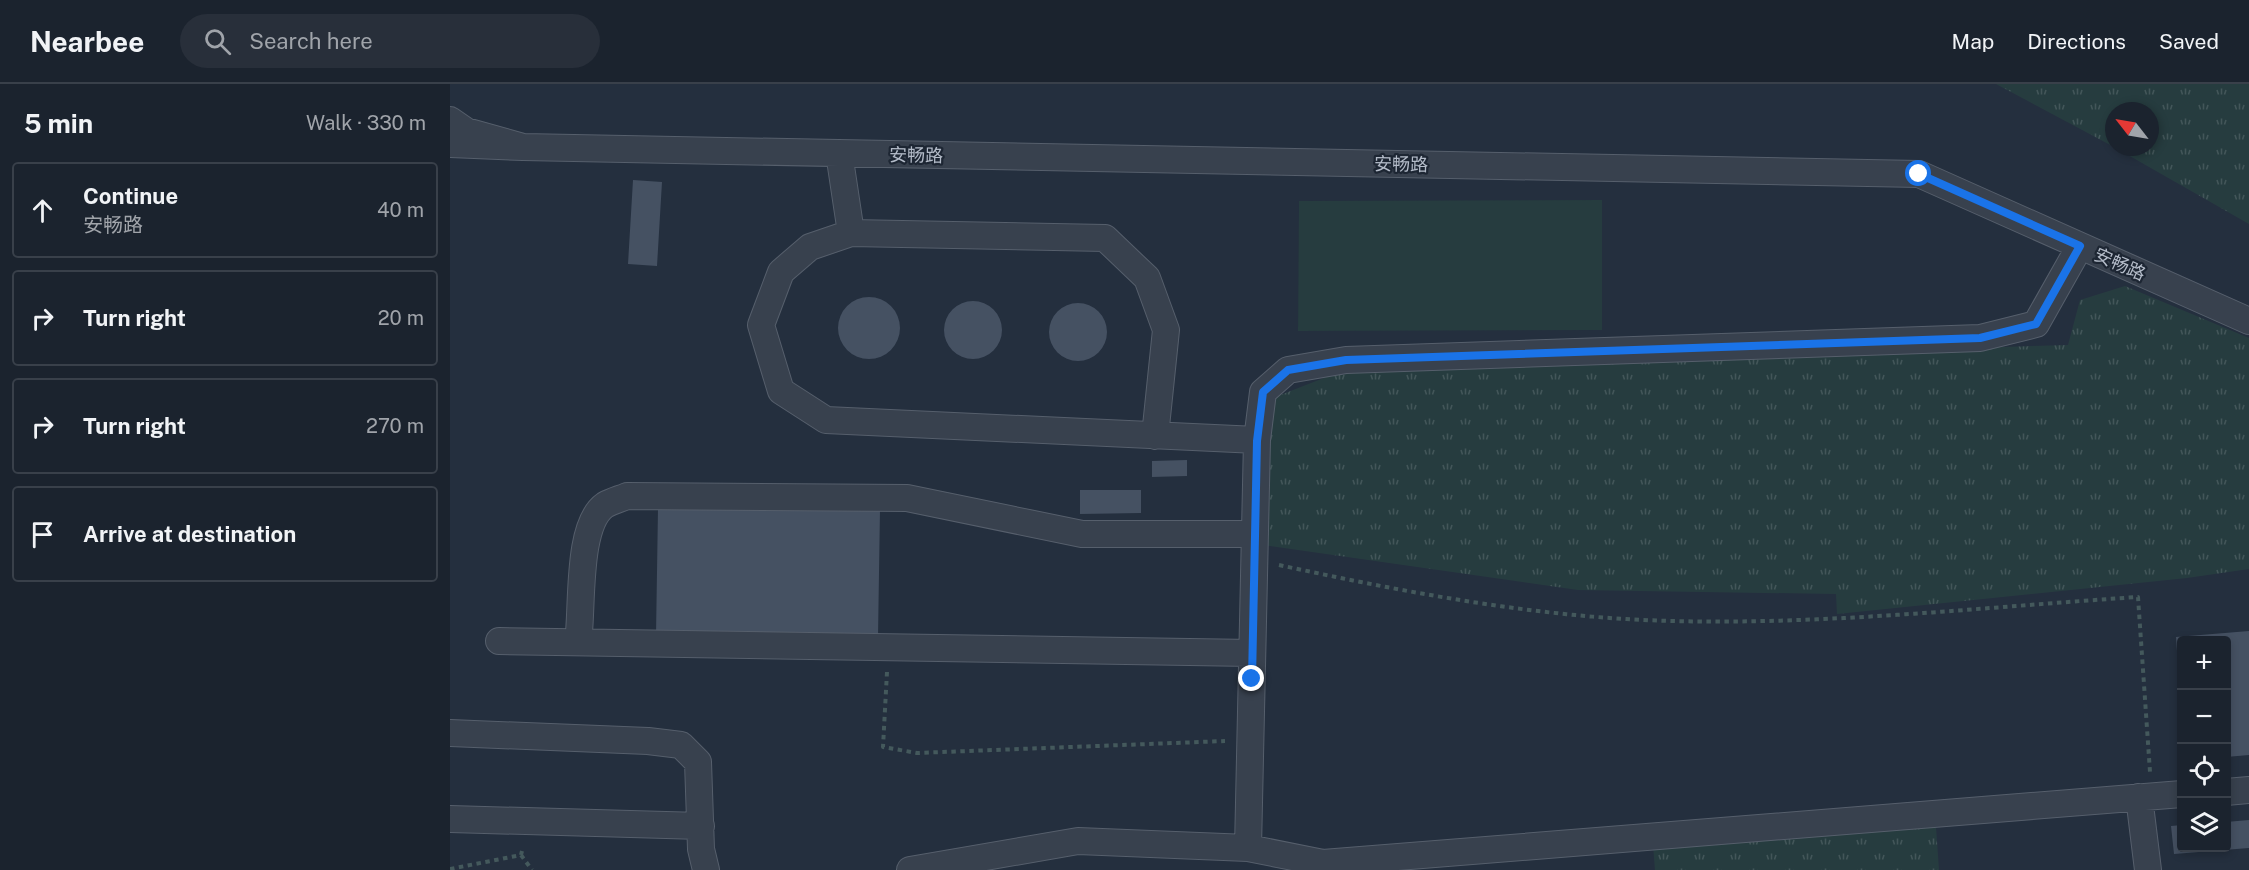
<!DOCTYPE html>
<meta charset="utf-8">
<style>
:root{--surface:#1b232e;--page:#282f3a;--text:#f1f3f6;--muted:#a0a4aa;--line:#39404a}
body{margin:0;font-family:"Public Sans","Noto Sans SC",sans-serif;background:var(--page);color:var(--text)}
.controls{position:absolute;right:18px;bottom:18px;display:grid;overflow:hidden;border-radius:6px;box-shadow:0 3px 9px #0003}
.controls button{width:54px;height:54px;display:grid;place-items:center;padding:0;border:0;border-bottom:2px solid var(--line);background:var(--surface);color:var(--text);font:30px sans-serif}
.compass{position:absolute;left:1655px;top:18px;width:54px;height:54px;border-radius:50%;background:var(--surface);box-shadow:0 3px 9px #0003;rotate:301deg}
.stop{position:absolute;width:18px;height:18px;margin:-14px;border:4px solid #1a73e8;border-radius:50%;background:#fff}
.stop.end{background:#1a73e8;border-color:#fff;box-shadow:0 2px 6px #0008}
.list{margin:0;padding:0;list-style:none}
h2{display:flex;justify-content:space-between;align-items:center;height:78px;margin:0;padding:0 24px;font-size:26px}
h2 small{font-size:20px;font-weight:400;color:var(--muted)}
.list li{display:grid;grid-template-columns:39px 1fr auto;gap:18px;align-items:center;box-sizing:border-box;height:96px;margin:0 12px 12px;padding:0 12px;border:2px solid var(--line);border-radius:6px}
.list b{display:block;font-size:22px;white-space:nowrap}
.list p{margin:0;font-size:20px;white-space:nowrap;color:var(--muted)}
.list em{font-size:20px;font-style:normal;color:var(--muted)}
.icon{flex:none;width:33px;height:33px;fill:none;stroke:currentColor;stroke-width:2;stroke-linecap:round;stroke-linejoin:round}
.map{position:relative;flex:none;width:1799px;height:786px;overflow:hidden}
header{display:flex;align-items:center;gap:36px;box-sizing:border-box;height:84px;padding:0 30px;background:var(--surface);border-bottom:2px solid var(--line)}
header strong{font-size:28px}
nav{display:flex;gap:33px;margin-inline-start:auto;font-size:21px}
.search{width:420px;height:54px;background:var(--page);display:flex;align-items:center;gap:15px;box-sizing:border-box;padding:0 21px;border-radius:33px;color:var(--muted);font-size:22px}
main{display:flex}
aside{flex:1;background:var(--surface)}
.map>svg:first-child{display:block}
.grass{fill:url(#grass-tufts)}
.pitch{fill:#263c3f}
.building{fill:#455162}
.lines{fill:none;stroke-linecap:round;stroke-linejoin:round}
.minor-casing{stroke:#565f6c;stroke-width:28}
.path{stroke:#44595c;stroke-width:4;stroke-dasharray:4.5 4.5;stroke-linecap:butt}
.minor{stroke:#38414e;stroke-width:26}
.route{stroke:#1a73e8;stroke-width:8}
.labels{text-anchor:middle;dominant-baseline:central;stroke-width:4.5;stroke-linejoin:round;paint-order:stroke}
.street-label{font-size:18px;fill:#b4bcc9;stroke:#1d2633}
</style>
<header>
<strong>Nearbee</strong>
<div class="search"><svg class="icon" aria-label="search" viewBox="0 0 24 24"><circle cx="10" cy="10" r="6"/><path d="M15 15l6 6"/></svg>Search here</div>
<nav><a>Map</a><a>Directions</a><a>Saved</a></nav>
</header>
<main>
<aside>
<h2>5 min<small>Walk · 330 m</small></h2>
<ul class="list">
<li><svg class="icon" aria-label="ahead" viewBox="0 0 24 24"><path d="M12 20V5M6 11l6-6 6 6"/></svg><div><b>Continue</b><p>安畅路</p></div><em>40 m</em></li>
<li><svg class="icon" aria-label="right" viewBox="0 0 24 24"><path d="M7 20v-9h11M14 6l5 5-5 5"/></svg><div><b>Turn right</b></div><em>20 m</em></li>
<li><svg class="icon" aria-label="right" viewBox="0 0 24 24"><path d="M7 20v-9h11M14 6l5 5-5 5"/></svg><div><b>Turn right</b></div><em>270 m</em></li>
<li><svg class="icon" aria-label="arrive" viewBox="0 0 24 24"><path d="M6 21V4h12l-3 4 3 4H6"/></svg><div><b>Arrive at destination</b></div></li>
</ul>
</aside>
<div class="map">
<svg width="1799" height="786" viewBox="0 0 1799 786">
<defs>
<pattern id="grass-tufts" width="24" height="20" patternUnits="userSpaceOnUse" patternTransform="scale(1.5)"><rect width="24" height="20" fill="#263c3f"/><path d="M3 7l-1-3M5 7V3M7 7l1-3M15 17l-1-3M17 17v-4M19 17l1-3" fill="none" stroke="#435659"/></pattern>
</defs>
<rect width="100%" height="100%" fill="#242f3e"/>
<!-- grass -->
<path class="grass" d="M1546 0H1799V140L1664 63H1700V27H1664V63Z
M1675 202 1799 254V485L1737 494 1387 530 1386 510 1128 506 813 461 820 315 879 292 974 281 1618 261 1630 216Z
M1486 743 1489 786H1205L1203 761Z"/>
<!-- pitch -->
<path class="pitch" d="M1152 116V246L848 247 849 117Z"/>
<!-- building -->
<path class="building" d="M183 96 212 98 207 182 178 180Z
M388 244a31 31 0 1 1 62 0a31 31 0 1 1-62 0Z
M494 246a29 29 0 1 1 58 0a29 29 0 1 1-58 0Z
M599 248a29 29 0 1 1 58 0a29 29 0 1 1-58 0Z
M737 376V392L702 393V377Z
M630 406H691V429L630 430Z
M208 424 430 425 428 553 206 551Z
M1799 547V671L1776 673V556H1732L1730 609 1726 553Z
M1799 736V764L1724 770 1721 742 1732 741V764H1776V738Z"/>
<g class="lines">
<!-- minor casing -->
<g class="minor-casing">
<path id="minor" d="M0 36 16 47 73 63 0 60
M73 63 1469 90 1799 237
M389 69 401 149 655 154 697 194 716 246 705 352
M401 149 360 163 331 188 311 241 331 307 376 336 807 356 798 764 873 779 1732 710
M807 356 813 308 838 286 896 276 1530 254 1586 240 1630 162
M49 557 802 569
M128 558C133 525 126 441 155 421 162 417 170 415 177 412L457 414 632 450H805
M0 649 198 657 231 661 248 678 251 765 256 786
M1776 708 1799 706
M1689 713 1698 786
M0 735 251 742
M460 786 628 757 798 764"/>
</g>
<!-- path -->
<path class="path" d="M829 481C959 509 1090 534 1223 537 1378 541 1534 523 1688 513L1700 688
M437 588 433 663 467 669 775 657
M71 771 82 786
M0 785 71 771 73 763"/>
<!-- minor -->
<use href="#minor" class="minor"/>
</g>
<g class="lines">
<!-- route -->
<path class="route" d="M802 595 807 357 813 308 838 286 896 276 1530 254 1586 240 1630 162 1469 90"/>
</g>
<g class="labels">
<!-- street labels -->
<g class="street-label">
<text transform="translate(466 71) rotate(1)">安畅路</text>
<text transform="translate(951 80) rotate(1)">安畅路</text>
<text transform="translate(1670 180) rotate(24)">安畅路</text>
</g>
</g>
</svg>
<div class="controls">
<button>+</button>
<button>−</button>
<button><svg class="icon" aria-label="locate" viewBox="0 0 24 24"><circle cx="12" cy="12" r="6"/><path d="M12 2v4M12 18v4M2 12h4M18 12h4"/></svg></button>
<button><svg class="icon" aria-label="layers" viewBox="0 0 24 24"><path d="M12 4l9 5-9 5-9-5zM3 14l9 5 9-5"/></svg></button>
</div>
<svg class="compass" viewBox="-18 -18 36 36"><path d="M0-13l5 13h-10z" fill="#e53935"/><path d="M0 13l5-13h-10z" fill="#a0a4aa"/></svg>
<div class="stop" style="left:1469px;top:90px"></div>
<div class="stop end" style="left:802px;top:595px"></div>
</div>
</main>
